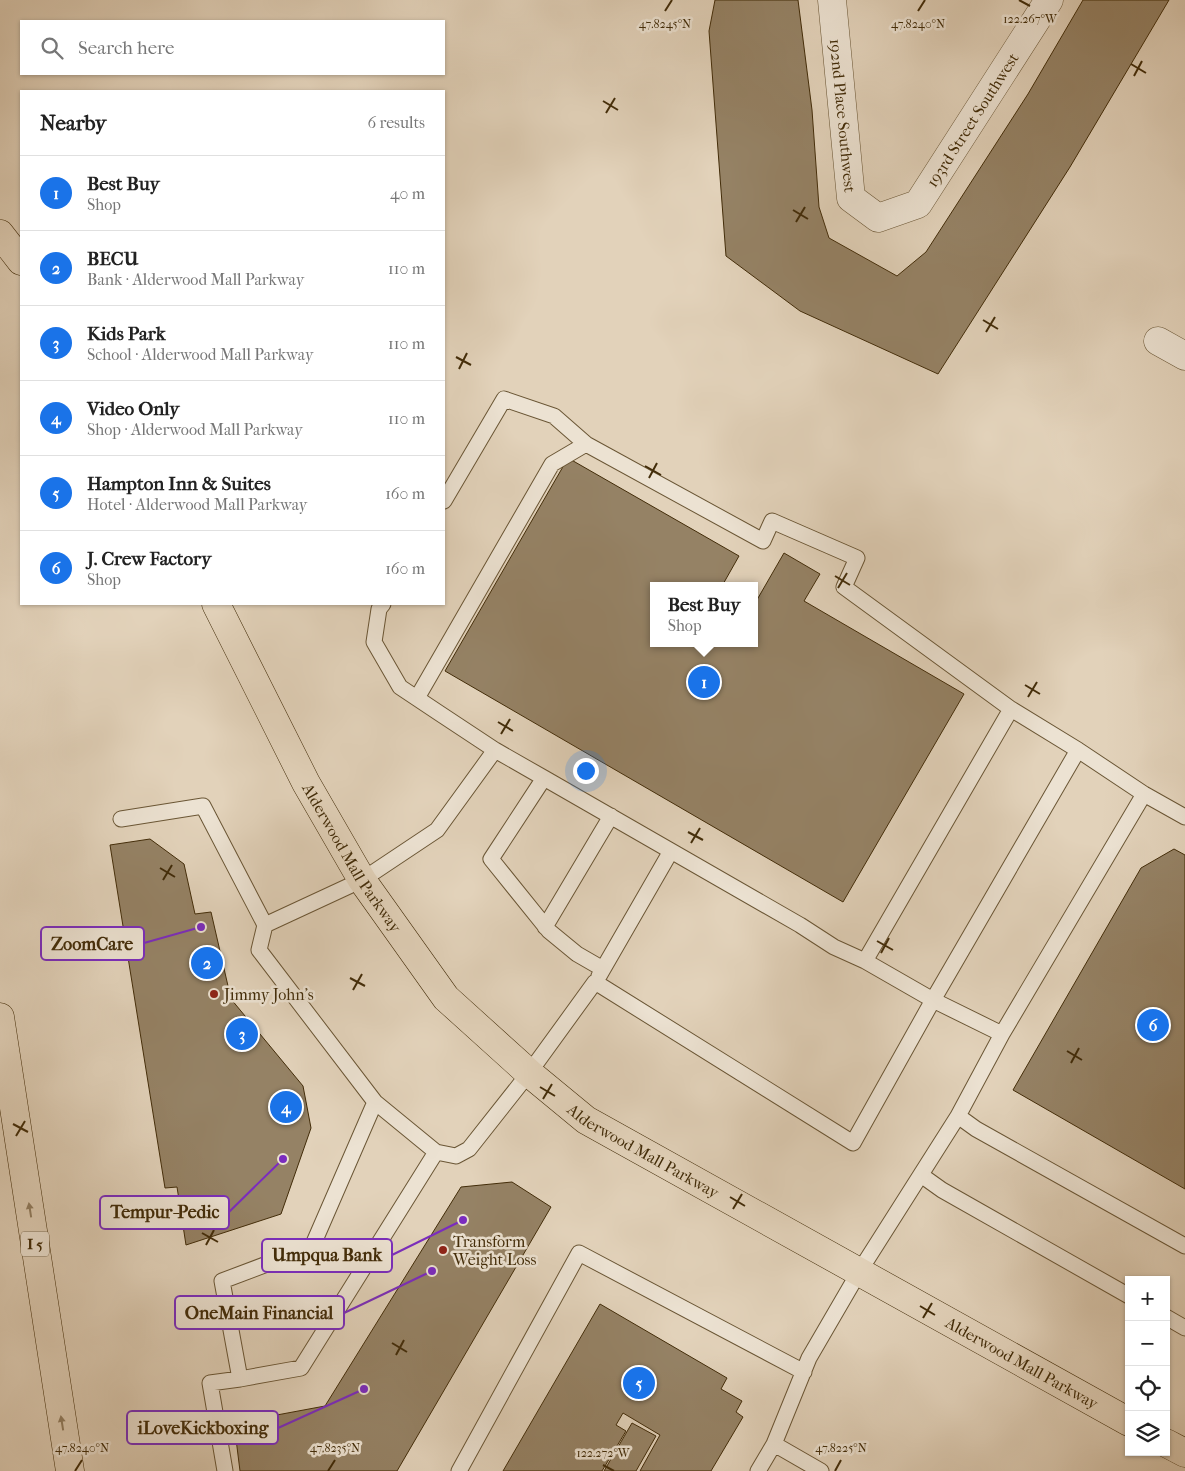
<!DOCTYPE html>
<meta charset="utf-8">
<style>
:root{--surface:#fff;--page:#f6f6f6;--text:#222;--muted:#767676;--line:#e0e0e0;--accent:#1a73e8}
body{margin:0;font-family:"IM FELL French Canon",serif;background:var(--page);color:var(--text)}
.controls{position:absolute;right:15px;bottom:15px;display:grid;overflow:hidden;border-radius:0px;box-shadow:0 1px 4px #0004}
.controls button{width:45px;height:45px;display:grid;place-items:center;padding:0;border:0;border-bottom:1px solid var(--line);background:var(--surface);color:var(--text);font:25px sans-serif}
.you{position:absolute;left:585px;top:770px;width:18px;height:18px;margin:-12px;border:4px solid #fff;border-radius:50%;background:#1a73e8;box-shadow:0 0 0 8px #1a73e833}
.badge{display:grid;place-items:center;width:32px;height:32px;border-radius:50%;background:var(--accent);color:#fff;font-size:16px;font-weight:700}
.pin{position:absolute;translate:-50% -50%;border:2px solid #fff;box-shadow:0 1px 5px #0006}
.popup{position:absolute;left:650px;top:582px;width:108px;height:65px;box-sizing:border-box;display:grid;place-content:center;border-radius:0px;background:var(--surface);filter:drop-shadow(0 1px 4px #0005);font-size:16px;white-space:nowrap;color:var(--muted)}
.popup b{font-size:19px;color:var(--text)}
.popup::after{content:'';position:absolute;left:50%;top:100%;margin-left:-10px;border:10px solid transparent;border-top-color:var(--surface)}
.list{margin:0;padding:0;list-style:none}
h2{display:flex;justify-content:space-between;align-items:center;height:65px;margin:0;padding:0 20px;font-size:21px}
h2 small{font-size:16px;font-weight:400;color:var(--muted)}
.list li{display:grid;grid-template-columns:32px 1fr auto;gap:15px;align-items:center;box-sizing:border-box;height:75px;padding:0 20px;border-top:1px solid var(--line)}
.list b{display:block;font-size:19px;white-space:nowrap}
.list p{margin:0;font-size:16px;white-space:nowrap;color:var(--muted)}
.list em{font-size:16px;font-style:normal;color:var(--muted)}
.icon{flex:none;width:28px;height:28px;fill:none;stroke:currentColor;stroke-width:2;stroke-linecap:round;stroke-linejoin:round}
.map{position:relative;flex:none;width:1185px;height:1471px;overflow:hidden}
.search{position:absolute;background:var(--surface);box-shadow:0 1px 4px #0004;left:20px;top:20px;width:425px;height:55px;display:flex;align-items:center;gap:12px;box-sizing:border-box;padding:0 18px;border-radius:0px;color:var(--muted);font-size:19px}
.panel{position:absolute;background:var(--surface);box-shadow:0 1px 4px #0004;left:20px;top:90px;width:425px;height:515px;border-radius:0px}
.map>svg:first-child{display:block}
.building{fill:#958265;stroke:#422c09}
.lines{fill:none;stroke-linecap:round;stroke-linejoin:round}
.lane-casing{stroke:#6a5635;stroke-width:17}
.street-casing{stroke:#6a5635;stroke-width:29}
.primary-casing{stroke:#422c09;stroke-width:29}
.highway-casing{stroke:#422c09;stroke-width:29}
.lane{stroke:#ece2d2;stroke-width:15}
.street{stroke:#ece2d2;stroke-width:28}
.primary{stroke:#e2d2ba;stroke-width:28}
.highway{stroke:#e2d2ba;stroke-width:28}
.oneway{fill:#927f62}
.ticks{fill:none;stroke:#422c09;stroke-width:2}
.poi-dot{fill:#8f2418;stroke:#ece2d2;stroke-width:2}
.labels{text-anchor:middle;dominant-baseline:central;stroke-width:5;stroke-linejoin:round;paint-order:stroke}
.shield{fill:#ece2d2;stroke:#756345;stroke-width:1}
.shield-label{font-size:15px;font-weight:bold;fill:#422c09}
.street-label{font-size:16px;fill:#422c09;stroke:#ece2d2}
.poi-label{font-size:16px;fill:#422c09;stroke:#ece2d2;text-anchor:start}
.ticks-label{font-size:12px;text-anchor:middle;fill:#422c09;stroke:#ece2d2;stroke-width:5;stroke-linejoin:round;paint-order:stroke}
.leader{fill:none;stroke:#7b2cbf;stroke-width:2}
.callout-dot{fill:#7b2cbf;stroke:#ece2d2;stroke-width:2}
.callout{fill:#ece2d2;stroke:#7b2cbf;stroke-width:2}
.callout-label{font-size:18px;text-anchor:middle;font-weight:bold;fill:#422c09}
</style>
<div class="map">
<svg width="1185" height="1471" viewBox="0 0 1185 1471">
<rect width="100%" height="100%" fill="#e2d2ba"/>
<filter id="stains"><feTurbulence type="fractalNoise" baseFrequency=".004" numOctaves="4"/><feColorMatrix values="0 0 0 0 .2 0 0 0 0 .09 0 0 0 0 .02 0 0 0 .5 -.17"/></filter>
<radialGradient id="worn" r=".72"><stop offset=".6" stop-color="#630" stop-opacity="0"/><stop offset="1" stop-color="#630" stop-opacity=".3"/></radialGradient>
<!-- building -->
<path class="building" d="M715 0H798L812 110 819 207 829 238 897 276 926 252 1028 94 1083 0H1169L1070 167 938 374 800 311 726 256 709 31Z
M568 458 739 556 722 586H654V643H754V605L784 553 820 574 804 601 964 694 843 902 445 671Z
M150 839 184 864 195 914 211 912 231 999 303 1086 311 1128 281 1214 186 1245 177 1187 165 1188 110 845Z
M1174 849 1185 855V1189L1013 1090 1141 868Z
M512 1182 551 1207 397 1471H240L234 1423 325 1406 461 1187Z
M600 1304 727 1378 721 1389 742 1401 736 1412 743 1417 711 1471H640L660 1435 623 1413 616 1425 626 1431 602 1471H503Z
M632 1423 656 1436 636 1471H604Z"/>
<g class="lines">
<!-- lane casing -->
<g class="lane-casing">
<path id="lane" d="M444 501 504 399 554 416 586 444 763 541 772 521 857 558 844 587 1011 709 1078 750
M383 604 379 609 374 642 400 687 439 713 495 750 544 778 800 925 834 947 865 961 933 1000 1002 1034
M417 698 552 464 586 444
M495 750 437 830 362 880 265 925 259 950 375 1102 312 1247 222 1281 240 1379 301 1368 436 1152 456 1156 469 1149 529 1073 595 982 853 1143 933 1000 1078 750 1144 794 1185 817
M544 778 491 859 549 931 577 954 603 969
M121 819 203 806 265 925
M545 927 611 816
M865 961 1011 709
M599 976 671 851
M375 1102 436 1152
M958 1116 976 1129 1185 1246
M921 1175 942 1190 1129 1296
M1166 1317 1185 1328
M774 1444 821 1471
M225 1471 210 1383 240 1379
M459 1471 579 1253 804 1372
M758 1471 774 1444 809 1358 859 1272 958 1116 1002 1034 1144 794"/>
</g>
<!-- street casing -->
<g class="street-casing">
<g id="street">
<path id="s1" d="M832 0 851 198 878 218 918 204 1049 0"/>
<path d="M1158 341 1185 356"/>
</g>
</g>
<!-- primary casing -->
<g class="primary-casing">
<g id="primary">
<path d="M0 234 21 261"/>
<path id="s2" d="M216 604 306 783 362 880 446 998 529 1073 586 1120 1129 1422"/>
<path d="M1166 1443 1185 1453"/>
</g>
</g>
<!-- highway casing -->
<g class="highway-casing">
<path id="highway" d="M0 1017 70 1471"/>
</g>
<!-- lane -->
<use href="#lane" class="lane"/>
<!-- street -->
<use href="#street" class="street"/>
<!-- primary -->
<use href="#primary" class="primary"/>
<!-- highway -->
<use href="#highway" class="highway"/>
</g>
<!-- one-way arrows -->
<defs><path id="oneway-solid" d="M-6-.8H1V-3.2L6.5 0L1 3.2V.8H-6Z" transform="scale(1.25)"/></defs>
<g class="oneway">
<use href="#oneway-solid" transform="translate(30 1210) rotate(-99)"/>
<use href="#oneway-solid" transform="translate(62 1423) rotate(-99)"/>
</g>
<!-- ticks -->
<path class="ticks" d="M1019 0 1030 6M665 11 672 0M918 11 925 0M1131 64 1146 73M1134 76 1142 61M603 101 618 110M606 113 615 98M793 210 808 219M796 222 805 207M983 320 998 329M986 332 995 317M456 357 471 365M459 369 467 353M645 466 661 475M649 478 657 463M835 576 850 585M838 588 847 573M1025 685 1040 694M1028 697 1037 682M498 722 513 731M501 734 510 719M688 832 703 840M691 843 700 828M160 868 175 877M163 880 172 865M877 941 893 950M881 953 889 938M350 978 365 986M353 990 362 974M1067 1051 1082 1060M1071 1063 1079 1048M540 1087 555 1096M543 1099 552 1084M13 1124 28 1132M16 1136 25 1121M730 1197 745 1206M733 1209 742 1194M202 1233 218 1242M206 1245 214 1230M920 1306 935 1315M923 1318 932 1303M392 1343 407 1352M396 1355 404 1340M603 1465 614 1471M75 1471 82 1460M328 1471 335 1460M835 1471 841 1460"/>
<!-- markers -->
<g class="poi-dot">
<circle cx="214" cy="994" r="5"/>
<circle cx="443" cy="1250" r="5"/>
</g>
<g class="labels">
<!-- shield labels -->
<rect class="shield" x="21" y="1231.5" width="28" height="25" rx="4"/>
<g class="shield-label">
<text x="35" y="1244">I 5</text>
</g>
<!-- street labels -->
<g class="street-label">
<text stroke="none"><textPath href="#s1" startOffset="116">192nd Place Southwest</textPath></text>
<text stroke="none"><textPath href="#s1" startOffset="375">193rd Street Southwest</textPath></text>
<text stroke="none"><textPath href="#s2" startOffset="288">Alderwood Mall Parkway</textPath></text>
<text stroke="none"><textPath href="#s2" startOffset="708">Alderwood Mall Parkway</textPath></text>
<text stroke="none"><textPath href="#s2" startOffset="1142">Alderwood Mall Parkway</textPath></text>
</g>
<!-- poi labels -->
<g class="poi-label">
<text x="224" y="994">Jimmy John's</text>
<text x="453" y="1241">Transform<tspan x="453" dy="18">Weight Loss</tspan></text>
</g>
</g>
<g class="ticks-label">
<text x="1030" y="23">122.267°W</text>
<text x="665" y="28">47.8245°N</text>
<text x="918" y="28">47.8240°N</text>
<text x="82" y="1452">47.8240°N</text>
<text x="335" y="1452">47.8235°N</text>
<text x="841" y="1452">47.8225°N</text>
<text x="603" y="1457">122.272°W</text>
</g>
<!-- callouts -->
<path class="leader" d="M201 927L144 943M283 1159L229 1212M463 1220L392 1255M432 1271L344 1313M364 1389L278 1428"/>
<g class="callout-dot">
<circle cx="201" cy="927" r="5"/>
<circle cx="283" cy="1159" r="5"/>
<circle cx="463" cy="1220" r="5"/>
<circle cx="432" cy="1271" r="5"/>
<circle cx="364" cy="1389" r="5"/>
</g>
<g class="callout">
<rect x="41" y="927" width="103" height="33" rx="5"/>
<rect x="100" y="1196" width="129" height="33" rx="5"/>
<rect x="262" y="1239" width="130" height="33" rx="5"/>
<rect x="175" y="1296" width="169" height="33" rx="5"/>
<rect x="127" y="1411" width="151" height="33" rx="5"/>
</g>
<g class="callout-label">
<text x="92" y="950">ZoomCare</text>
<text x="165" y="1218">Tempur-Pedic</text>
<text x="327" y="1261">Umpqua Bank</text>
<text x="259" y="1319">OneMain Financial</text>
<text x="203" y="1434">iLoveKickboxing</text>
</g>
<rect width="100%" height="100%" filter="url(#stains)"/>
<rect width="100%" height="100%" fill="url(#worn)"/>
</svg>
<div class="controls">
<button>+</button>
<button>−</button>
<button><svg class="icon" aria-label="locate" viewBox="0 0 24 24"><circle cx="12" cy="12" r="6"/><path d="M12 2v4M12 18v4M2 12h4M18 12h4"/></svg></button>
<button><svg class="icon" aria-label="layers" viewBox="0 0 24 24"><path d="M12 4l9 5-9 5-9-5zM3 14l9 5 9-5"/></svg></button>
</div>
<div class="you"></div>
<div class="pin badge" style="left:704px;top:682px">1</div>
<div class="popup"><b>Best Buy</b>Shop</div>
<div class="pin badge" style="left:207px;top:963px">2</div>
<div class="pin badge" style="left:242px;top:1034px">3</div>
<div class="pin badge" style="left:286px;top:1107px">4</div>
<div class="pin badge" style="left:639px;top:1383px">5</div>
<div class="pin badge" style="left:1153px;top:1025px">6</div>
<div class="search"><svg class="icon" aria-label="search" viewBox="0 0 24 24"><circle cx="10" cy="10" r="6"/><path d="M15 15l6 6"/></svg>Search here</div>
<section class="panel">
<h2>Nearby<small>6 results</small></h2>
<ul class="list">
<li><span class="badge">1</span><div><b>Best Buy</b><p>Shop</p></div><em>40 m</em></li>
<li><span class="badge">2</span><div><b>BECU</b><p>Bank · Alderwood Mall Parkway</p></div><em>110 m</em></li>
<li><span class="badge">3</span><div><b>Kids Park</b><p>School · Alderwood Mall Parkway</p></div><em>110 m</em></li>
<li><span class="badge">4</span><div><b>Video Only</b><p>Shop · Alderwood Mall Parkway</p></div><em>110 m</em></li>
<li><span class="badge">5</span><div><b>Hampton Inn &amp; Suites</b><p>Hotel · Alderwood Mall Parkway</p></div><em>160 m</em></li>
<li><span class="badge">6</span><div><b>J. Crew Factory</b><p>Shop</p></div><em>160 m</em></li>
</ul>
</section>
</div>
